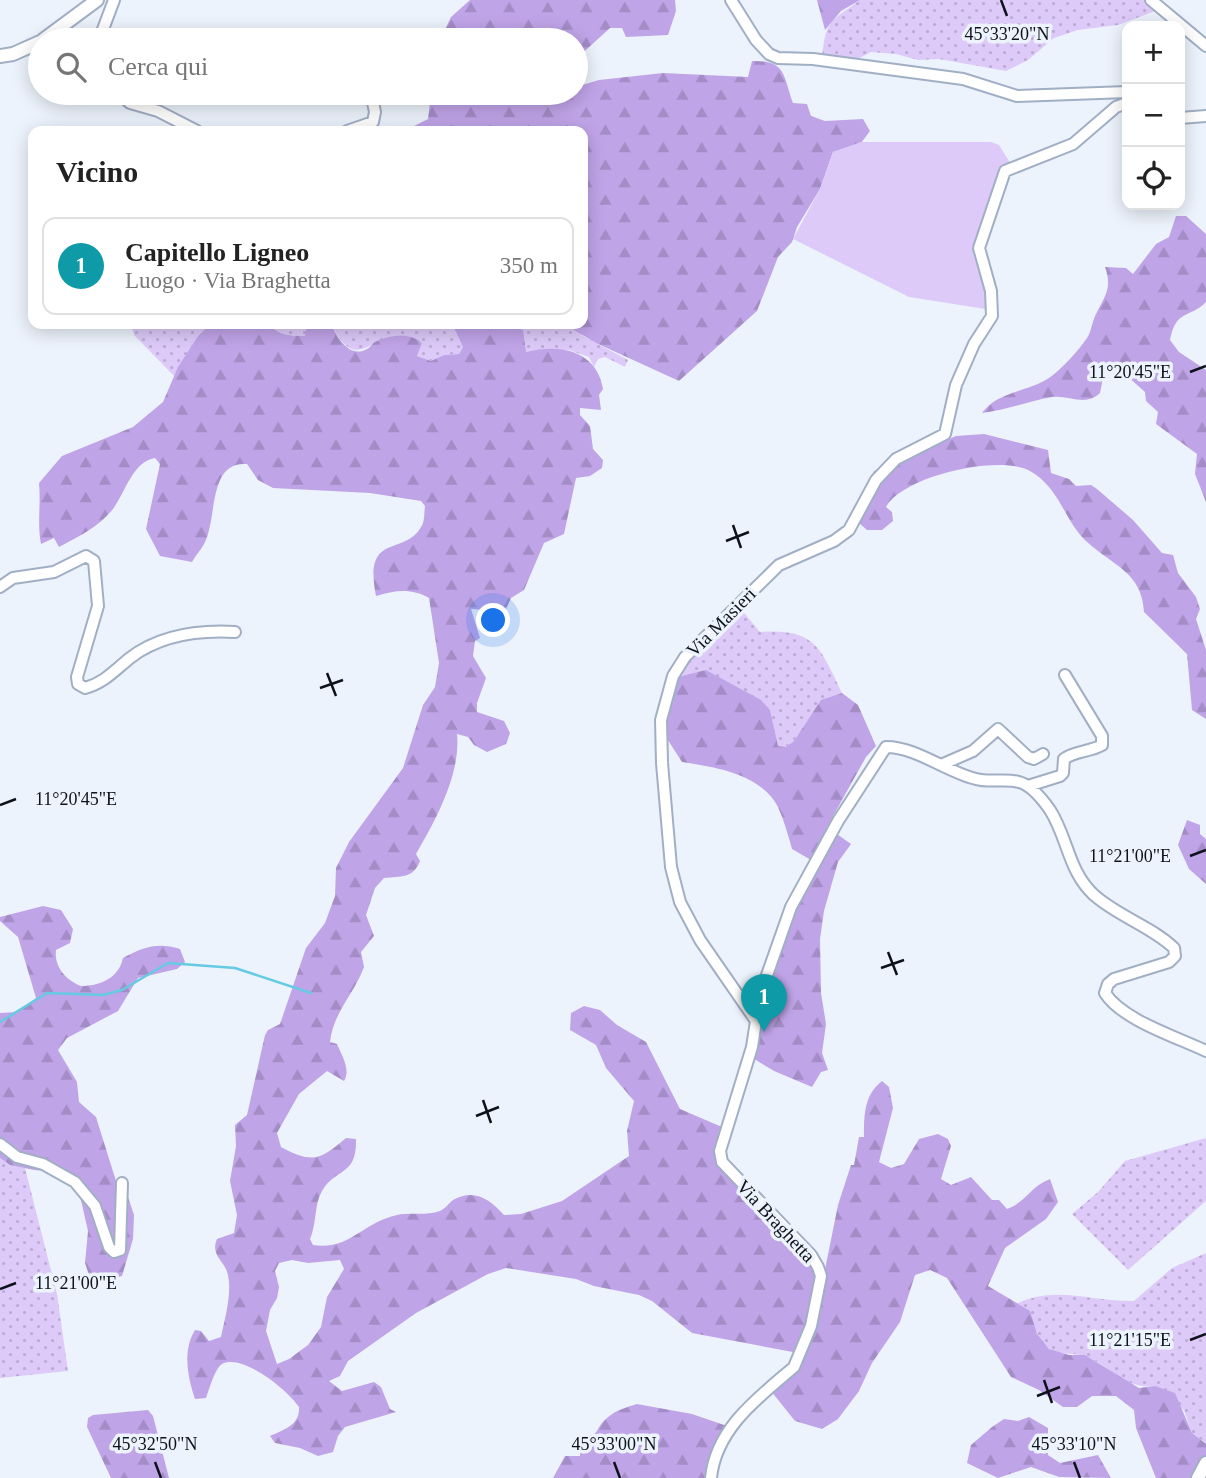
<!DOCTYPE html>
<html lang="it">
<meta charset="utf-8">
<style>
:root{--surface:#fff;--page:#f6f6f6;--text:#222;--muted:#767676;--line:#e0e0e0;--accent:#a40d46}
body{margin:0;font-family:Georgia,serif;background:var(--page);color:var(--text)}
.controls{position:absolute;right:21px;top:21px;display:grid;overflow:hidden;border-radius:14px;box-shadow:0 4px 18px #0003}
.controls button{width:63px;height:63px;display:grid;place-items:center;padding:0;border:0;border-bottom:2px solid var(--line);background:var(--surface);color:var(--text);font:35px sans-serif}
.you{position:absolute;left:494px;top:621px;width:24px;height:24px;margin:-18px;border:5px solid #fff;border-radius:50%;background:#1a73e8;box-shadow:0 0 0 10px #1a73e833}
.badge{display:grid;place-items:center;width:46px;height:46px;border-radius:50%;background:var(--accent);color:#fff;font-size:23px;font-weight:700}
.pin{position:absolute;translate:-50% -58px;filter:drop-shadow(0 2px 4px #0008)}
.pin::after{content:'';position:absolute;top:37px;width:24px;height:21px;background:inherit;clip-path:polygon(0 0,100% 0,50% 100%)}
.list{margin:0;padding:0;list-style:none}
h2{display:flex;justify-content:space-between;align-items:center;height:91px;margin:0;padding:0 28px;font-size:30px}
h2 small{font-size:23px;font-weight:400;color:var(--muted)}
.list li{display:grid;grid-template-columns:46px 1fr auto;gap:21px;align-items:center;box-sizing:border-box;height:98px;margin:0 14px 14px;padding:0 14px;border:2px solid var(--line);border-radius:14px}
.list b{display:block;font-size:26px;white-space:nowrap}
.list p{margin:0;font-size:23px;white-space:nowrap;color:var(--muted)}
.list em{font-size:23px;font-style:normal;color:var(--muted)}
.icon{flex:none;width:38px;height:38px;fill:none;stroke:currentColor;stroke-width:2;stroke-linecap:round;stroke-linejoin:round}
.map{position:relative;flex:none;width:1206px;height:1478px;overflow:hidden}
.search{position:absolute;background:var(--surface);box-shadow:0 4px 18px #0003;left:28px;top:28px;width:560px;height:77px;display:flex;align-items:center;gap:18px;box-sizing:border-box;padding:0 24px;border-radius:38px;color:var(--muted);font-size:26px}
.panel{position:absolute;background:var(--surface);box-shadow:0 4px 18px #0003;left:28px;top:126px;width:560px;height:203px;border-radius:14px}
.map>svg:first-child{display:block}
.grass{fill:url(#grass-dots)}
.forest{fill:url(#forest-firs);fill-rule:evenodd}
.pitch{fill:#ddcaf9}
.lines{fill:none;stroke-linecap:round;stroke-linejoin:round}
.stream{stroke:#65cae3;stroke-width:2.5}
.minor-casing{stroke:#a1afc5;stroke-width:14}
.tertiary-casing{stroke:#a1afc5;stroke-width:16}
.minor{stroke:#fff;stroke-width:10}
.tertiary{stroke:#fff;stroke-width:12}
.ticks{fill:none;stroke:#0d121a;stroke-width:2.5}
.labels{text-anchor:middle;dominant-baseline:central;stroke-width:7;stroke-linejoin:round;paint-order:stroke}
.street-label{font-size:19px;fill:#0d121a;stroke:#edf3fc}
.ticks-label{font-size:18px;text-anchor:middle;fill:#0d121a;stroke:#edf3fc;stroke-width:7;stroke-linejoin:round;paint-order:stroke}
</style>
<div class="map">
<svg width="1206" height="1478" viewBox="0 0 1206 1478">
<defs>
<pattern id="grass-dots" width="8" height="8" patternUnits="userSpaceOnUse" patternTransform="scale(1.75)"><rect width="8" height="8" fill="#ddcaf9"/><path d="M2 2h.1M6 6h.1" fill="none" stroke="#bcacd5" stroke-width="1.8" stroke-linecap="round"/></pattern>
<pattern id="forest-firs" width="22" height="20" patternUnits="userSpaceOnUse" patternTransform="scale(1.75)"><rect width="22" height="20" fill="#c0a4e8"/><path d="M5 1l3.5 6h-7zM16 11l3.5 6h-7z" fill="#a48cc6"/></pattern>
</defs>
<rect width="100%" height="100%" fill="#edf3fc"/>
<!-- grass -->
<path class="grass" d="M860 0H1148L1158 10 1118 25 1078 30 1054 38 1028 60 1006 71 939 59 918 60 896 54 871 52 854 61 822 57C826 18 831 22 860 0Z
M131 324H210L198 336 174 376 134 335Z
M269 324H307L306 336C291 336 279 336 269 324Z
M331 324H452L463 347 459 354 444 355 431 361 417 356 422 342C416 340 407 336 401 336 364 339 356 372 331 324Z
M502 324H571L583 336 628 360 625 367 605 357 598 359 594 367 589 357 569 350 525 352V345Z
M739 607 760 632C815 628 820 647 842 693L821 701 794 741 786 747 777 746 770 710 722 679 676 677 679 670Z
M1206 1138V1201L1128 1270 1072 1214 1098 1192 1125 1161Z
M0 1158 10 1165 25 1168 57 1294 68 1371 0 1378Z
M1206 1253V1444L1192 1433 1184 1410 1155 1386C1126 1390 1112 1367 1087 1357 1076 1352 1061 1356 1050 1349 1037 1342 1034 1324 1029 1311L1014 1305C1056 1284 1090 1302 1134 1301L1172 1268Z"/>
<!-- forest -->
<path class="forest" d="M470 0H675L676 11 668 35 626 37 622 28H610L576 59V40H440L451 17Z
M817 0H860L841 11 825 30Z
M752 61C786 60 783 75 793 103L807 104 811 116 825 121 863 119 870 131 861 143 833 152 820 189 797 227 792 242 778 257 757 311 679 381 596 343 574 330 571 324H583V131H404L428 119 431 93H576V87L599 80 663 73 748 77Z
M1176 216H1186L1206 234V302C1189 319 1176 309 1170 340L1179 352 1206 370V502L1195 474 1197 454 1156 424 1158 412 1146 401 1145 392 1117 367 1112 365 1105 368 1100 393C1086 407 1069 395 1052 397 1029 401 1007 410 982 413 998 391 1028 392 1049 378 1062 369 1078 351 1087 338 1092 331 1092 320 1097 312 1106 295 1112 287 1105 267L1126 268 1133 274 1156 244 1169 237Z
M210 324H269C279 336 291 336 305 336L307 324H331C337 337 349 359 367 349 370 348 372 344 375 342 388 335 411 332 422 343L417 356 431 361 444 355 459 354 463 347 452 324H502L523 330 526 352C561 343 597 351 603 389L599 395 601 410 580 408V415L590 426 593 449 603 460 602 468 590 476 576 478 564 534 544 543 524 590 511 598 505 611 471 609 480 638 475 641 473 656 486 678 477 703V712L504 721 510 733 506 744 487 752 474 745 468 737 457 734C461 773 436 820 416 854L420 861C413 879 401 876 384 878L375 888 366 915 374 936 361 952 364 967C354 994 333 1013 330 1042L337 1044C342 1056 351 1070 344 1081L327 1071 299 1094 277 1133 281 1147C313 1164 320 1160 346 1138L356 1139C357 1177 336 1167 322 1191 314 1204 317 1223 310 1239L313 1245C349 1251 363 1222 397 1215 410 1212 427 1216 440 1211 445 1209 449 1203 453 1200 474 1188 490 1199 504 1215L521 1214 562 1201 629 1156 627 1131 634 1101 606 1068 596 1045 570 1030 571 1013 584 1006 600 1010 617 1025 646 1042 680 1109 722 1127 717 1153 821 1265 811 1318 798 1353 692 1333 652 1301 639 1295 594 1286 576 1279 506 1268 488 1274 416 1313 348 1361 340 1376 329 1381 342 1391 374 1382 381 1387 390 1409 396 1412 345 1427 338 1436 333 1452 318 1456 300 1448 275 1443 270 1436C285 1429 300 1425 299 1407 288 1390 242 1353 222 1364 215 1368 209 1390 206 1398L195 1399C188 1378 182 1351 195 1330L201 1331 209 1341 221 1337C225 1318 234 1287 226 1269 221 1259 211 1253 217 1239L234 1233 237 1215 230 1181 236 1146 235 1125 247 1115 265 1035 268 1030 280 1024 306 948 325 923 335 896 336 868 349 842 403 768 423 705 435 687 439 663 429 598C412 588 395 590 376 596 363 531 404 557 421 527 425 522 424 512 425 506L421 501 370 493 273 488 258 480 247 464C207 461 218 519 204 544 201 550 195 556 192 562L160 556 146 529 160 464 155 458C133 461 125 493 113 509 99 527 79 536 59 547L54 538 41 544C37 524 41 504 39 483L62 456 133 427 163 402 178 367 198 336ZM292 1260 308 1263 340 1260 344 1269 327 1297 321 1327 308 1345 289 1359 277 1364 266 1331 270 1310 277 1298 279 1287 275 1271 279 1263Z
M984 434 1048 450 1051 473 1069 479 1076 486 1091 485 1097 489 1133 520 1162 553 1173 555 1178 573 1196 597 1200 609 1196 619 1206 650V719L1192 710 1187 654 1144 612C1142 572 1113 566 1086 541 1065 522 1060 488 1030 471 1000 454 903 476 886 507L892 512 893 521 882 530H867L851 516 874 471 956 436Z
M706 670 761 700 770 710 778 746 786 747 794 741 821 700 842 693 858 705 876 746 866 757 827 827 851 844 838 862 824 911 820 939 821 993 826 1024 822 1053 828 1070 821 1072 812 1087 774 1071 746 1054 754 1007 811 860 792 849C788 835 784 820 778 807 761 774 715 767 682 762L662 731 666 680Z
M1187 820 1200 825V834L1206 839V884L1189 869 1178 845Z
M43 906 61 910 73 929 70 943 56 950C54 967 66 980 81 986 100 986 119 978 123 958 143 947 158 942 180 949L185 962 177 969 138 978 118 1011 67 1038 58 1050 77 1082 79 1102 96 1117 116 1181 126 1191 134 1215 133 1239 122 1276 103 1281 90 1278 85 1263 88 1231 76 1178 70 1173 34 1170 10 1165 0 1158V1013L17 1012 36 998 18 937 0 921V917Z
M882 1081 889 1087 893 1108 879 1162 891 1168 904 1164 919 1139 938 1134 948 1139 951 1146 941 1179 951 1185 971 1177 992 1200H999L1007 1209C1025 1203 1031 1186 1050 1179L1058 1202 1046 1219 1005 1248 988 1286 1030 1311 1037 1334 1049 1349 1069 1355H1085L1139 1388 1155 1386 1175 1393 1192 1433 1206 1444V1455L1192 1478H1156L1136 1428 1134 1410 1116 1396H1092L1077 1407H1063L1039 1390 1011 1377 947 1278 930 1270 915 1275 900 1322 872 1363 859 1391 838 1419 822 1429 795 1421 771 1391 796 1369 814 1324 838 1205 851 1165H854L859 1137H864C864 1115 864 1095 882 1081Z
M637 1404 692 1414 727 1426 707 1478H553L565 1456H580V1445C602 1433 594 1429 607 1418 616 1410 627 1407 637 1404Z
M148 1410 153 1416 169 1478H111L87 1427 88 1418 93 1415Z
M1029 1417 1048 1428V1455L1060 1463 1098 1455 1111 1478 1059 1477 1031 1467 998 1478 967 1463 971 1445 992 1427 1004 1419 1018 1421Z"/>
<!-- pitch -->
<path class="pitch" d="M861 142H991L999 145 1014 169 1007 176 983 243 998 311 909 297 793 239 820 189 833 152Z"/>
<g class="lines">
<!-- stream -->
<path class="stream" d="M0 1022 47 993 103 995 122 990 168 963 235 968 311 993"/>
<!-- minor casing -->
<g class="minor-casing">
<path id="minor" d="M731 0 756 40 769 54 778 58 813 59 963 79 1017 96 1127 92
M1151 0 1206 46
M99 40 114 0
M118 93 130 103 158 111 197 131
M1180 118 1206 116
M347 131 373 122 375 112 371 93
M0 587 13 578 54 572 86 556 94 561 98 606 77 677 78 684 85 688C104 683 115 670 130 658 160 635 199 630 235 632
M941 765 973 751 998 729 1028 757 1034 759 1043 754
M1028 786 1060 776 1063 773 1064 759C1074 751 1090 752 1102 745V736L1065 675
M756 1021 700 940 680 902 671 867 662 763 661 720 673 676 685 657 779 565 834 541 849 530 876 480 896 459 945 434 956 385 974 344 992 316 991 291 979 248 1005 171 1073 144 1116 107 1127 103
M0 1144 17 1157 43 1164 75 1182 95 1206 109 1247 114 1252 120 1250 122 1183
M711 1478C716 1428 759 1397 794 1367L811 1326 821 1276 818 1267 811 1255 722 1162 720 1151 752 1047 760 995 791 907 838 821 886 747C917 747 946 772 976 779 990 783 1005 778 1019 782 1031 785 1043 800 1050 810 1068 838 1068 871 1094 895 1119 917 1151 926 1174 948L1175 956 1169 962 1114 979 1108 984 1105 993C1122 1020 1177 1037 1206 1051"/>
</g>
<!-- tertiary casing -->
<g class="tertiary-casing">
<path id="tertiary" d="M43 40 97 0
M0 56 13 54 40 42
M1198 1478 1206 1463"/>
</g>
<!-- minor -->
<use href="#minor" class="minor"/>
<!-- tertiary -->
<use href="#tertiary" class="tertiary"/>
</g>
<!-- ticks -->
<path class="ticks" d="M1001 0 1007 16M1190 372 1206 366M733 525 741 548M726 541 749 532M327 673 336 696M320 688 343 680M0 805 16 799M1190 856 1206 850M888 952 897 975M881 968 904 960M483 1100 491 1123M476 1116 499 1107M0 1289 16 1283M1190 1340 1206 1334M1044 1380 1052 1403M1037 1396 1060 1387M155 1462 161 1478M614 1462 620 1478M1074 1462 1080 1478"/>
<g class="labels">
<!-- street labels -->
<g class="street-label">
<text transform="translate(721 622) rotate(-45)">Via Masieri</text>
<text transform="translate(776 1221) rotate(47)">Via Braghetta</text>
</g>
</g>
<g class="ticks-label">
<text x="1007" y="40">45°33'20"N</text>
<text x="1130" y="378">11°20'45"E</text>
<text x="76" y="805">11°20'45"E</text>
<text x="1130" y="862">11°21'00"E</text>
<text x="76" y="1289">11°21'00"E</text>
<text x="1130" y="1346">11°21'15"E</text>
<text x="155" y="1450">45°32'50"N</text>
<text x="614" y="1450">45°33'00"N</text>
<text x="1074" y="1450">45°33'10"N</text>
</g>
</svg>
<div class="controls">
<button>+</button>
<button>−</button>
<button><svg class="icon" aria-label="locate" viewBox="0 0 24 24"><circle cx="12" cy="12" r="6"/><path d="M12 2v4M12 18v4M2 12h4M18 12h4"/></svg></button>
</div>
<div class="you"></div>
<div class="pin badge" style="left:764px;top:1032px;background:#0f9aa8">1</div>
<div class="search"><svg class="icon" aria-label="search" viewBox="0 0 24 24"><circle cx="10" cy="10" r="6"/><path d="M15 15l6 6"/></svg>Cerca qui</div>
<section class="panel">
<h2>Vicino<small></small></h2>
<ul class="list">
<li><span class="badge" style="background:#0f9aa8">1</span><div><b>Capitello Ligneo</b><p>Luogo · Via Braghetta</p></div><em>350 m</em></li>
</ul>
</section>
</div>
